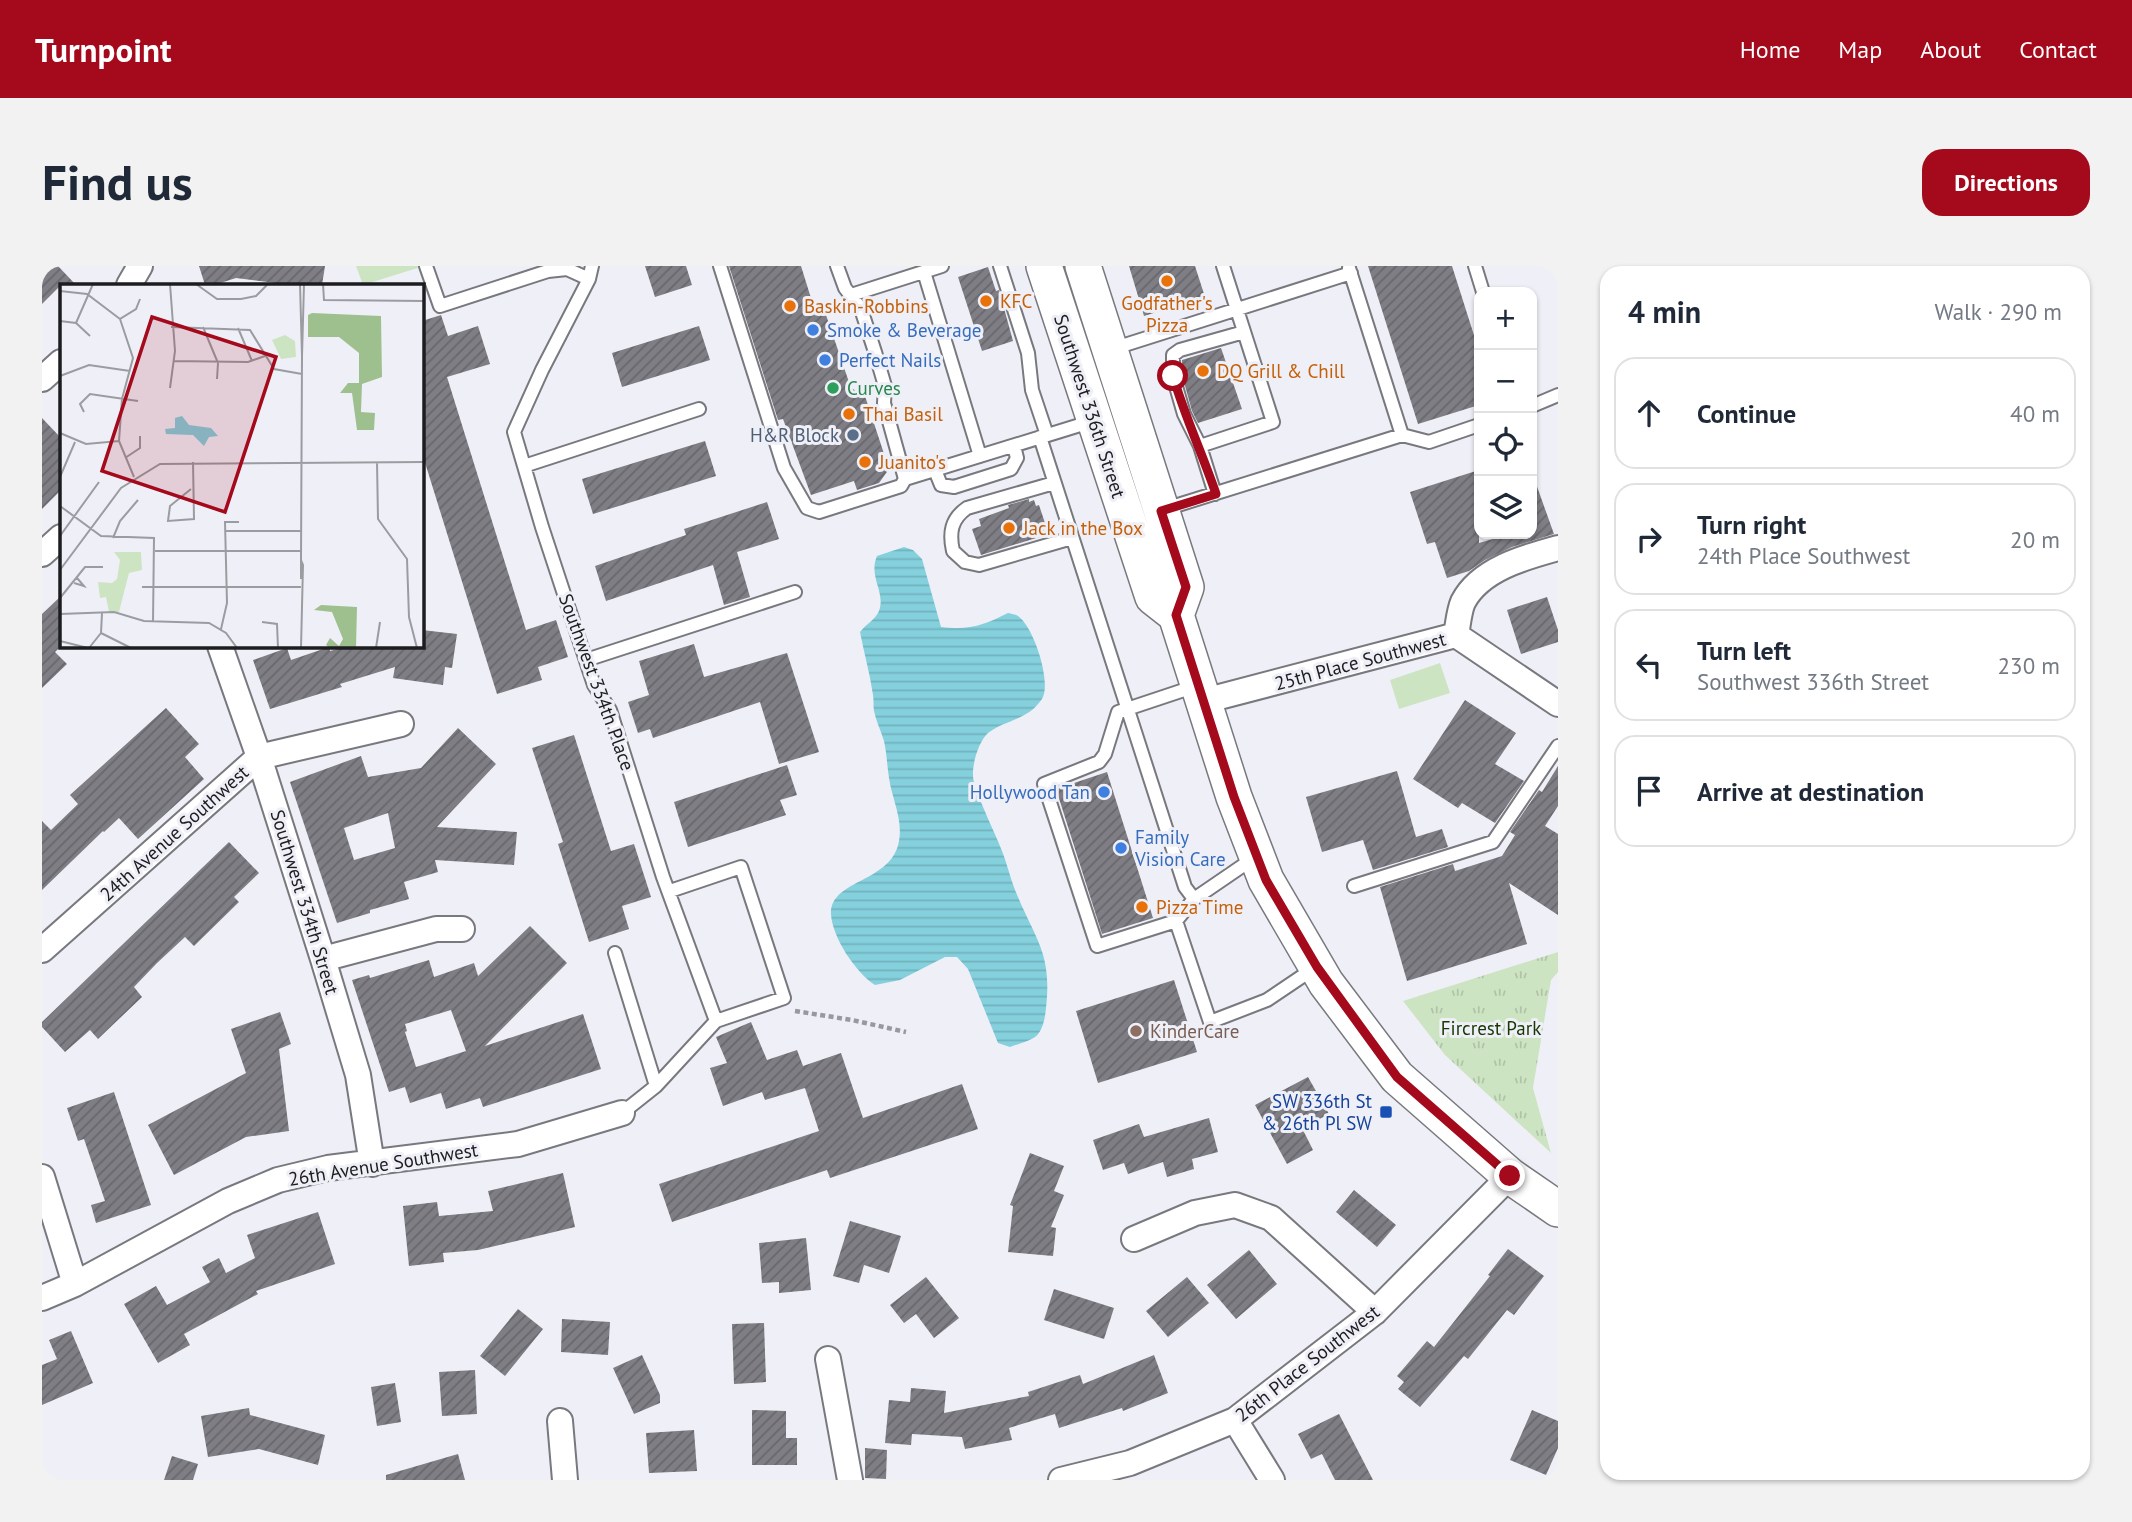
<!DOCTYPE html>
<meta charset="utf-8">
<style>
:root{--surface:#fff;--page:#f2f2f3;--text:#1f2937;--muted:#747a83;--line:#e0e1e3;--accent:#a4091c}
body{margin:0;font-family:"PT Sans",sans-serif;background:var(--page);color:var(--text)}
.controls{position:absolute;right:21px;top:21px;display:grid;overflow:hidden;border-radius:14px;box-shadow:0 2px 5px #0004}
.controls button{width:63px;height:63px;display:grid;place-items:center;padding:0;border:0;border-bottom:2px solid var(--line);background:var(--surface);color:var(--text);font:35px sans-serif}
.stop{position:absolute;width:21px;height:21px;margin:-16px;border:5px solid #a4091c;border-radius:50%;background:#fff}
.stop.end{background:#a4091c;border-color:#fff;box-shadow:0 2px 7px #0008}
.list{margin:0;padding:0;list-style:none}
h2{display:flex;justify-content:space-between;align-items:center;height:91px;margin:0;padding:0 28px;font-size:30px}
h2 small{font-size:23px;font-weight:400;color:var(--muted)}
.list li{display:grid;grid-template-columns:46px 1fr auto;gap:21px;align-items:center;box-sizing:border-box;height:112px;margin:0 14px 14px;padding:0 14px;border:2px solid var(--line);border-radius:21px}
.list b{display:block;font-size:26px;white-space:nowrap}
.list p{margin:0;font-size:23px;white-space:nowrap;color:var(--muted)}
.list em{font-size:23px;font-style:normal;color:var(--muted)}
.icon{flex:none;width:38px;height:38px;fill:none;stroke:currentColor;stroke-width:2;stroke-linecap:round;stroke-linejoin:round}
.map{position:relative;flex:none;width:1516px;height:1214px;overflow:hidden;border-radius:21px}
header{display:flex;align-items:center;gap:42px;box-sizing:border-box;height:98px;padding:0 35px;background:var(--accent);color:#fff}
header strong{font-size:33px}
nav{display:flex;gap:38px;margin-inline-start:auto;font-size:24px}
.intro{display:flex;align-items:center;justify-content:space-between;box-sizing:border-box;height:168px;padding:0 42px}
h1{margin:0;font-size:49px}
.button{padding:18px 32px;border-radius:21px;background:var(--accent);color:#fff;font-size:24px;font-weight:700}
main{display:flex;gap:42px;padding:0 42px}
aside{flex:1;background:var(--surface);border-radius:21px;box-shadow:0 2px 5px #0004}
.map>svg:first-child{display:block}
.grass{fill:#cde4c3}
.park{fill:url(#park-tufts)}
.water{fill:url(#water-rules)}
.building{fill:url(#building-hatch);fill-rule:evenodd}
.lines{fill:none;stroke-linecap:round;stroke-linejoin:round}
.lane-casing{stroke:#78787f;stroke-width:16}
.street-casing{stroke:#78787f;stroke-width:28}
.secondary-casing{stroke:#78787f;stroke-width:38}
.path{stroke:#98999e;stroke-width:4.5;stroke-dasharray:5 3.5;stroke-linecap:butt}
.lane{stroke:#fff;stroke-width:12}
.street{stroke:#fff;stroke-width:24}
.secondary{stroke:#fff;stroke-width:35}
.route{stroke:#a4091c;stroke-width:9}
.food-dot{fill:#e8710a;stroke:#eff0f7;stroke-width:2.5}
.shop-dot{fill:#3f7fe0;stroke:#eff0f7;stroke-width:2.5}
.leisure-dot{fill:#2e9e5b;stroke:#eff0f7;stroke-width:2.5}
.service-dot{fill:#5c6f8a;stroke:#eff0f7;stroke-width:2.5}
.education-dot{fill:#8d6e63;stroke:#eff0f7;stroke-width:2.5}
.transit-dot{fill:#1a4fb4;stroke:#eff0f7;stroke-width:2.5}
.labels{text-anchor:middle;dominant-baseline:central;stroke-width:6;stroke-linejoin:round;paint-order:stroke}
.food-label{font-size:19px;fill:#c56008;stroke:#eff0f7;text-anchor:start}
.shop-label{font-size:19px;fill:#366cbe;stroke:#eff0f7;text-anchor:start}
.leisure-label{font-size:19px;fill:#27864d;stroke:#eff0f7;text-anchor:start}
.street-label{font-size:19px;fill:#1d1d20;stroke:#eff0f7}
.service-label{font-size:19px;fill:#4e5e75;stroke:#eff0f7;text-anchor:end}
.park-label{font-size:19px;fill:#163602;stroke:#eff0f7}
.education-label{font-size:19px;fill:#785e54;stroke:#eff0f7;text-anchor:start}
.transit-label{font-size:19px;fill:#164399;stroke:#eff0f7;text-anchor:end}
.inset-road{fill:none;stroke:#9b9ca1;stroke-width:2}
.view{fill:#a4091c;fill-opacity:0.15;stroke:#a4091c;stroke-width:3.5}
.inset-edge{fill:none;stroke:#1d1d20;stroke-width:3.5}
</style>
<header>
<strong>Turnpoint</strong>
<nav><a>Home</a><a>Map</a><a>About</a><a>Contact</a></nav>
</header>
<div class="intro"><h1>Find us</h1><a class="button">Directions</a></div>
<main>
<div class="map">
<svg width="1516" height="1214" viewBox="0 0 1516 1214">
<defs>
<pattern id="park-tufts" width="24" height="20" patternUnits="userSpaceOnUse" patternTransform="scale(1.75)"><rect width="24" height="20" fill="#cde4c3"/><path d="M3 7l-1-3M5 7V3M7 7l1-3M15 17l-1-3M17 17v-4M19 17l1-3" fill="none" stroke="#b0c3a7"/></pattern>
<pattern id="water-rules" width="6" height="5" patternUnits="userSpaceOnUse" patternTransform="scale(1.75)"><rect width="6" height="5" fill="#84d0dd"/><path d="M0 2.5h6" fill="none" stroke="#72b2bd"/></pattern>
<pattern id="building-hatch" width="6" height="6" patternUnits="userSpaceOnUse" patternTransform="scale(1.75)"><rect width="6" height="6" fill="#7f7e85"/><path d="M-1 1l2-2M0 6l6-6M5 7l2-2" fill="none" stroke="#67676c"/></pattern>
</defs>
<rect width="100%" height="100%" fill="#eff0f7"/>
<!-- grass -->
<path class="grass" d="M314 0H382L321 19Z
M1398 397 1408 427 1357 443 1348 414Z"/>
<!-- park -->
<path class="park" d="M1516 686V706L1509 714 1491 822 1509 887 1403 789 1361 735Z"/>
<!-- water -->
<path class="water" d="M862 281 871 284 880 293 899 361C928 364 940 360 966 347 969 348 973 348 976 350 992 361 1010 417 1000 433 985 455 964 453 946 467 936 476 928 503 932 516 939 540 951 562 960 585 966 600 969 616 976 631 995 676 1010 689 1004 742 1003 752 1001 765 993 771 986 776 976 778 968 781L956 777 926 703 915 691H903L858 714 833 719C814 707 790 671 789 648 788 613 850 617 857 575 861 553 850 533 847 512 845 500 845 488 842 475 839 465 834 455 832 445 831 440 832 434 831 429 828 408 822 387 818 366 824 358 833 354 837 345 844 326 826 311 835 290Z"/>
<!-- building -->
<path class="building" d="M0 0H16L34 19H19L0 38Z
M157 0H283L280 19H249L194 12 172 19H163Z
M603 0H644L650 19 613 31Z
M687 0H759L773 45 784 49 809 122 823 130 847 203 837 217 815 224 812 215 769 229 741 153 736 154Z
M1087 0H1153L1163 31 1102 50Z
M1326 0H1410L1437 85V139L1376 158Z
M946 1 954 25 957 24 971 75 940 85 916 11Z
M399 49 406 70 436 60 448 98 405 111 484 364 514 354 526 391 496 401 500 414 455 428 380 187V55Z
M657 60 668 94 580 121 570 87Z
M1179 82 1200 143 1156 157 1150 145 1140 109V94Z
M0 152 19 172V224L0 243Z
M663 175 674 210 551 248 540 213Z
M1437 204V277L1468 268H1490V216L1493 215 1512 268 1470 281 1443 294 1427 305 1405 312 1393 276 1385 278 1368 226Z
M987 233V236L992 234 994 240 997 239 1004 260 1001 261 1004 269 939 289 930 263 939 260 937 253 967 242 966 239Z
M725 236 737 273 695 286 708 331 682 339 671 299 564 335 553 300 644 269 642 263Z
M19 330V380L13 386 25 398 0 422V348Z
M1505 331 1516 364V376L1479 388 1465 344Z
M380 364 415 368 410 402 403 401 401 419 351 412 353 401 298 418 300 421 228 443 211 394 245 382 249 394 287 381 288 385 305 380H380Z
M652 378 662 411 745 387 777 486 737 498 718 436 611 472 608 463 596 467 586 436 607 429 597 395Z
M1423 434 1474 467 1453 498 1482 515 1453 557 1420 537 1416 542 1371 513Z
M124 442 157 478 143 491 162 513 96 573 77 552 62 566 61 565 0 624V555L9 564 36 538 28 529Z
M416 462 454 498 395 561 475 566 472 599 393 594 396 606 362 616 367 633 328 644V647L295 657 248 516 319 490 326 511 379 502ZM346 547 353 582 312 594 302 562Z
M532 469 569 585 592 578 609 631 580 640 587 663 547 676 516 578 521 576 490 482Z
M745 499 755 529 738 534 744 549 646 581 632 536Z
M1516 500V540L1503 560 1516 568V649L1467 617 1485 678 1365 715 1338 621 1411 598 1413 605 1460 590 1473 569 1468 566 1497 524 1500 526Z
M1355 505 1374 571 1400 563 1406 581 1331 604 1321 574 1280 586 1264 531Z
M1065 506 1111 652 1060 668 1014 523Z
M187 576 217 607 192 631 197 636 152 680 143 671 115 697 92 721 100 731 56 773 48 764 23 786 0 761V756Z
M488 660 525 697 443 780 541 748 559 803 441 841 438 832 404 843 399 827 368 837 363 821 347 826 310 714 327 709 328 712 387 694 392 711 432 697 436 710ZM409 744 424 785 374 801 363 766 365 765 363 758Z
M1132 714 1155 786 1056 817 1034 745Z
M238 746 249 778 237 783 247 865 204 871 132 909 106 859 204 807 189 763Z
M709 756 725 794 755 784 761 800 799 787 821 852 920 818 936 863 788 912 785 904 630 956 617 918 777 865 763 822 723 834 720 826 681 840 668 802 685 797 674 771Z
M1266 811 1287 848 1260 862 1271 884 1245 898 1213 839Z
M72 826 109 939 54 957 49 939 63 935 42 873 36 875 25 842Z
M1167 852 1176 886 1150 893 1152 903 1125 911 1121 896 1086 908 1082 897 1061 904 1051 874 1097 858 1102 871Z
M988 887 1022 900 1012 925 1022 929 1009 961 1014 962 1011 990 966 986 971 940 968 939Z
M521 907 533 961 436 984 401 987 402 996 367 1000 361 940 395 936 397 950 451 945 446 925Z
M1312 924 1354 959 1335 981 1294 946Z
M276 946 293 998 214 1025 216 1028 142 1068 148 1079 116 1097 82 1038 114 1020 125 1039 168 1016 160 1001 177 992 184 1007 213 992 205 969Z
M808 955 859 970 847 1007 822 999 817 1017 791 1010Z
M764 972 769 1024 737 1027V1016L720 1017 717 977Z
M1466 983 1502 1010 1472 1049 1465 1044 1426 1093 1422 1090 1378 1141 1356 1123 1362 1116 1355 1110 1385 1075 1392 1081 1448 1010 1446 1009Z
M1207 984 1235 1018 1194 1053 1165 1019Z
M884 1011 917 1052 892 1072 874 1048 862 1057 848 1039Z
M1145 1011 1167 1037 1126 1071 1104 1045Z
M1012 1023 1072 1042 1062 1073 1002 1054Z
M476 1043 501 1063 463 1110 438 1090Z
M520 1053 568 1056 566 1089 519 1086Z
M722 1057 724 1116 692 1118 690 1058Z
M29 1065 51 1117 0 1139V1099L15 1093 7 1074Z
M600 1089 618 1129V1137L592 1148 571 1102Z
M1112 1089 1126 1127 1081 1145 1080 1142 1017 1162 1013 1148 967 1162 970 1174 923 1183 920 1171 870 1168 869 1179 843 1177 847 1134 868 1136 869 1122 904 1125 902 1147 987 1130 986 1126 1038 1109 1041 1118Z
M433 1104 435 1148 400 1150 397 1106Z
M353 1117 359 1156 335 1160 329 1121Z
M207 1142 208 1149 283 1169 276 1199 217 1183 166 1191 159 1150Z
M710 1144 744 1145V1172H755V1199H710Z
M1490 1144 1516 1155V1182L1504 1209 1468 1194Z
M1297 1148 1331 1214H1293L1280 1188 1269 1193 1256 1168Z
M652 1164 655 1205 607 1207 604 1167Z
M823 1182 845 1184 844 1213 823 1212Z
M416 1188 423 1214H344V1209Z
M130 1190 156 1198 151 1214H122Z"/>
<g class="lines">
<!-- lane casing -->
<g class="lane-casing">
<path id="lane" d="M384 0 398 40 506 5 525 3 547 13
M550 0 547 13 500 104 472 166 500 261 552 419 568 444 621 611 674 755 614 820 580 847
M678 0 742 202 765 242 777 246 859 220 863 213
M795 0 803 22 819 43 833 86 843 120 842 137 863 213 1051 155
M958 0 986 87 990 124 1005 169
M1433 0 1441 26
M1307 2 1360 169
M882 6 938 190
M809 29 900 0
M1070 83 1309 7
M1490 140 1516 129
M998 171 1143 621 1152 633
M1158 180 1231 156 1181 0
M482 200 657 143
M893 204 899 219 912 221 969 203 975 192 972 180
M1012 217 925 242C909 253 907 267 911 285L923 296 937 299 1030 272
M1173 228 1158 180 1142 148 1131 110V89L1138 84 1202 66
M1120 244 1360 169 1387 176 1437 159
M544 394 753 326
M1154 420 1076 446 1063 488 1057 496 1002 518 1055 680 1134 655 1152 633 1212 592
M1312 620 1451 576 1516 480
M628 625 699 601 742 732 674 755
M1134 655 1168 756 1225 734 1274 701
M573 687 614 820"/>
</g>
<!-- street casing -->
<g class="street-casing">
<path id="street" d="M87 19 98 0
M0 113 19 96
M0 288 19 271
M1414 369 1516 438
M178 380 217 491 281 693 316 809 330 898
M1162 435 1414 369C1416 359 1417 345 1421 336 1438 303 1483 291 1516 282
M0 684 217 491 359 458
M281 693 394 663H420
M0 911 33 1018
M1092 973 1153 947 1193 939 1229 952 1333 1046
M0 1032 33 1018 186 935 236 914 286 902 476 878 580 847
M786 1093 808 1214
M1193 1154 1230 1214
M518 1155 523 1214
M1019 1214 1088 1197 1193 1154 1333 1046 1468 910"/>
</g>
<!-- secondary casing -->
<g class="secondary-casing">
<path id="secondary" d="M1002 0 1111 331 1134 349 1192 531 1224 614 1284 717 1355 811 1468 910 1516 943
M1041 0 1144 321 1134 349"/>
</g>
<!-- path -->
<path class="path" d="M753 745 810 754 864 766"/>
<!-- lane -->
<use href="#lane" class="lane"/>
<!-- street -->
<use href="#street" class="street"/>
<!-- secondary -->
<use href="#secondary" class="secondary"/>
</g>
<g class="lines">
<!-- route -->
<path class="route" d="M1131 110C1143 151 1160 187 1174 228L1119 245 1144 321 1134 349 1192 531 1224 614 1275 701 1355 811 1468 910"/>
</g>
<!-- markers -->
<g class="food-dot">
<circle cx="1125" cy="15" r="7"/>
<circle cx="944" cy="35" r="7"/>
<circle cx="748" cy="40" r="7"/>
<circle cx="1161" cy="105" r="7"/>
<circle cx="807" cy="148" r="7"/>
<circle cx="823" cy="196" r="7"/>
<circle cx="967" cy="262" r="7"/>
<circle cx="1100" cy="641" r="7"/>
</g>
<g class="shop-dot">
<circle cx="771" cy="64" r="7"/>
<circle cx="783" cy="94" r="7"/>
<circle cx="1062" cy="526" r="7"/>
<circle cx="1079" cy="582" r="7"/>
</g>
<circle class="leisure-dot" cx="791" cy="122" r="7"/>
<circle class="service-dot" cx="811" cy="169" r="7"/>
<circle class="education-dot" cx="1094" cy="765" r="7"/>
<rect class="transit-dot" x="1337" y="839" width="14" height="14" rx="3.5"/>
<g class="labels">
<!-- food labels -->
<g class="food-label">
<text x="958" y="35">KFC</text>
<text x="1125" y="37" text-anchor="middle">Godfather's<tspan x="1125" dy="22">Pizza</tspan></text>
<text x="762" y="40">Baskin-Robbins</text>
<text x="1175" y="105">DQ Grill &amp; Chill</text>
<text x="821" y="148">Thai Basil</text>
<text x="837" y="196">Juanito's</text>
<text x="981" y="262">Jack in the Box</text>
<text x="1114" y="641">Pizza Time</text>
</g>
<!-- shop labels -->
<g class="shop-label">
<text x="785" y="64">Smoke &amp; Beverage</text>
<text x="797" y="94">Perfect Nails</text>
<text x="1048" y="526" text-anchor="end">Hollywood Tan</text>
<text x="1093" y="571">Family<tspan x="1093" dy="22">Vision Care</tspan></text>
</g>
<!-- leisure labels -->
<g class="leisure-label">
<text x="805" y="122">Curves</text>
</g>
<!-- street labels -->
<g class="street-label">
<text transform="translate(1048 140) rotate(72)">Southwest 336th Street</text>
<text transform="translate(1318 395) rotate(-15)">25th Place Southwest</text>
<text transform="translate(555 416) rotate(70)">Southwest 334th Place</text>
<text transform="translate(132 567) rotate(-42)">24th Avenue Southwest</text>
<text transform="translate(263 636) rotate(73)">Southwest 334th Street</text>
<text transform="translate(341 898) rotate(-9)">26th Avenue Southwest</text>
<text transform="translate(1265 1097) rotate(-38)">26th Place Southwest</text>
</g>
<!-- service labels -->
<g class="service-label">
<text x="797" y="169">H&amp;R Block</text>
</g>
<!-- park labels -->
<g class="park-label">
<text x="1449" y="762">Fircrest Park</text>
</g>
<!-- education labels -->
<g class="education-label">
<text x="1108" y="765">KinderCare</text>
</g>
<!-- transit labels -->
<g class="transit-label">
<text x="1330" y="835">SW 336th St<tspan x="1330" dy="22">&amp; 26th Pl SW</tspan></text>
</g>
</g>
<!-- overview -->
<g transform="translate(18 18)">
<rect width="364" height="364" fill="#eff0f7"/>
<path d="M252 29 321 32 322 93 302 100 301 128 315 129 314 146H297L292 109H280L288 99H299V69L279 53H248V31ZM261 321 297 323 296 364H270L266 361 270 354 279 362 283 355 272 328 254 326Z" fill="#9ec08f"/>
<path d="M225 51 235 57 236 73 221 75 212 56ZM54 268H81L82 286 69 289 59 328H49L46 313 40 314 38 298 52 299 57 295 60 276Z" fill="#cde4c3"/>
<path d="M122 132 129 141 151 144 158 152 149 153 144 162 133 151 106 150 105 145 115 144V134Z" fill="#84d0dd"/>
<path class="inset-road" d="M136 0 157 15H181L196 12 208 0M240 0 242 72 244 0M263 0 264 16 364 17M0 7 27 10 60 35M0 37 16 39 30 52M16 39 33 0M111 43 190 46 214 85 242 90M143 43 158 79 157 95M178 44 192 77M113 77 188 78 205 72M0 92 29 81 70 87M110 104 115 67 110 0M24 128 20 120 30 110 78 117M0 149 26 160 59 157M65 174 80 164V152M317 178 318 235 347 275 349 333 357 364M0 193 15 158M74 193 59 157 62 115 73 74 60 35 76 25 80 15M131 205 110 222 108 237 134 235 133 178M0 222 41 252 94 254 93 338M166 247H241M0 252 39 198M53 254 60 237 78 216M95 267H241M241 276 242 72M0 286 61 204 100 180 364 178M14 299 24 302 17 294M82 303H241M0 314 25 283H43M0 330 54 328 84 337 149 339 166 349 177 364M202 338 217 340 218 364M161 345 167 319 165 238H179M41 349 71 364M0 357 28 364M29 364 41 349 42 329M241 364 243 281 241 276V295M316 364 320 338"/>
<path class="view" d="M92 33 216 73 165 228 42 187Z"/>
<rect width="364" height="364" class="inset-edge"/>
</g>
</svg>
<div class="controls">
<button>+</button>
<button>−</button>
<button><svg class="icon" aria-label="locate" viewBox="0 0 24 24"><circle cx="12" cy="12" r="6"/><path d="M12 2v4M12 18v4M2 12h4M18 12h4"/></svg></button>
<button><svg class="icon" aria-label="layers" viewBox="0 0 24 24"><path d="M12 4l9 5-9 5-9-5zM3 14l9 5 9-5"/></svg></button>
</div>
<div class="stop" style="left:1131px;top:110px"></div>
<div class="stop end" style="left:1468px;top:910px"></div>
</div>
<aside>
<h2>4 min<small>Walk · 290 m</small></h2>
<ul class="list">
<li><svg class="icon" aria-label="ahead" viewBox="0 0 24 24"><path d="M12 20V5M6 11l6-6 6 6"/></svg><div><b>Continue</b></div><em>40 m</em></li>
<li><svg class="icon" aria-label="right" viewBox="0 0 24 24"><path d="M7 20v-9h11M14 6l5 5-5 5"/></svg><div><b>Turn right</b><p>24th Place Southwest</p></div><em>20 m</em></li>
<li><svg class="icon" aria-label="left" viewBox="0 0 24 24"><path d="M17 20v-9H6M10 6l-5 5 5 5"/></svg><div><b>Turn left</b><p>Southwest 336th Street</p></div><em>230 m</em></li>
<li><svg class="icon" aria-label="arrive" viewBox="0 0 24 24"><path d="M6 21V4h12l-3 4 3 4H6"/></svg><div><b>Arrive at destination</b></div></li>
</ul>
</aside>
</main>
